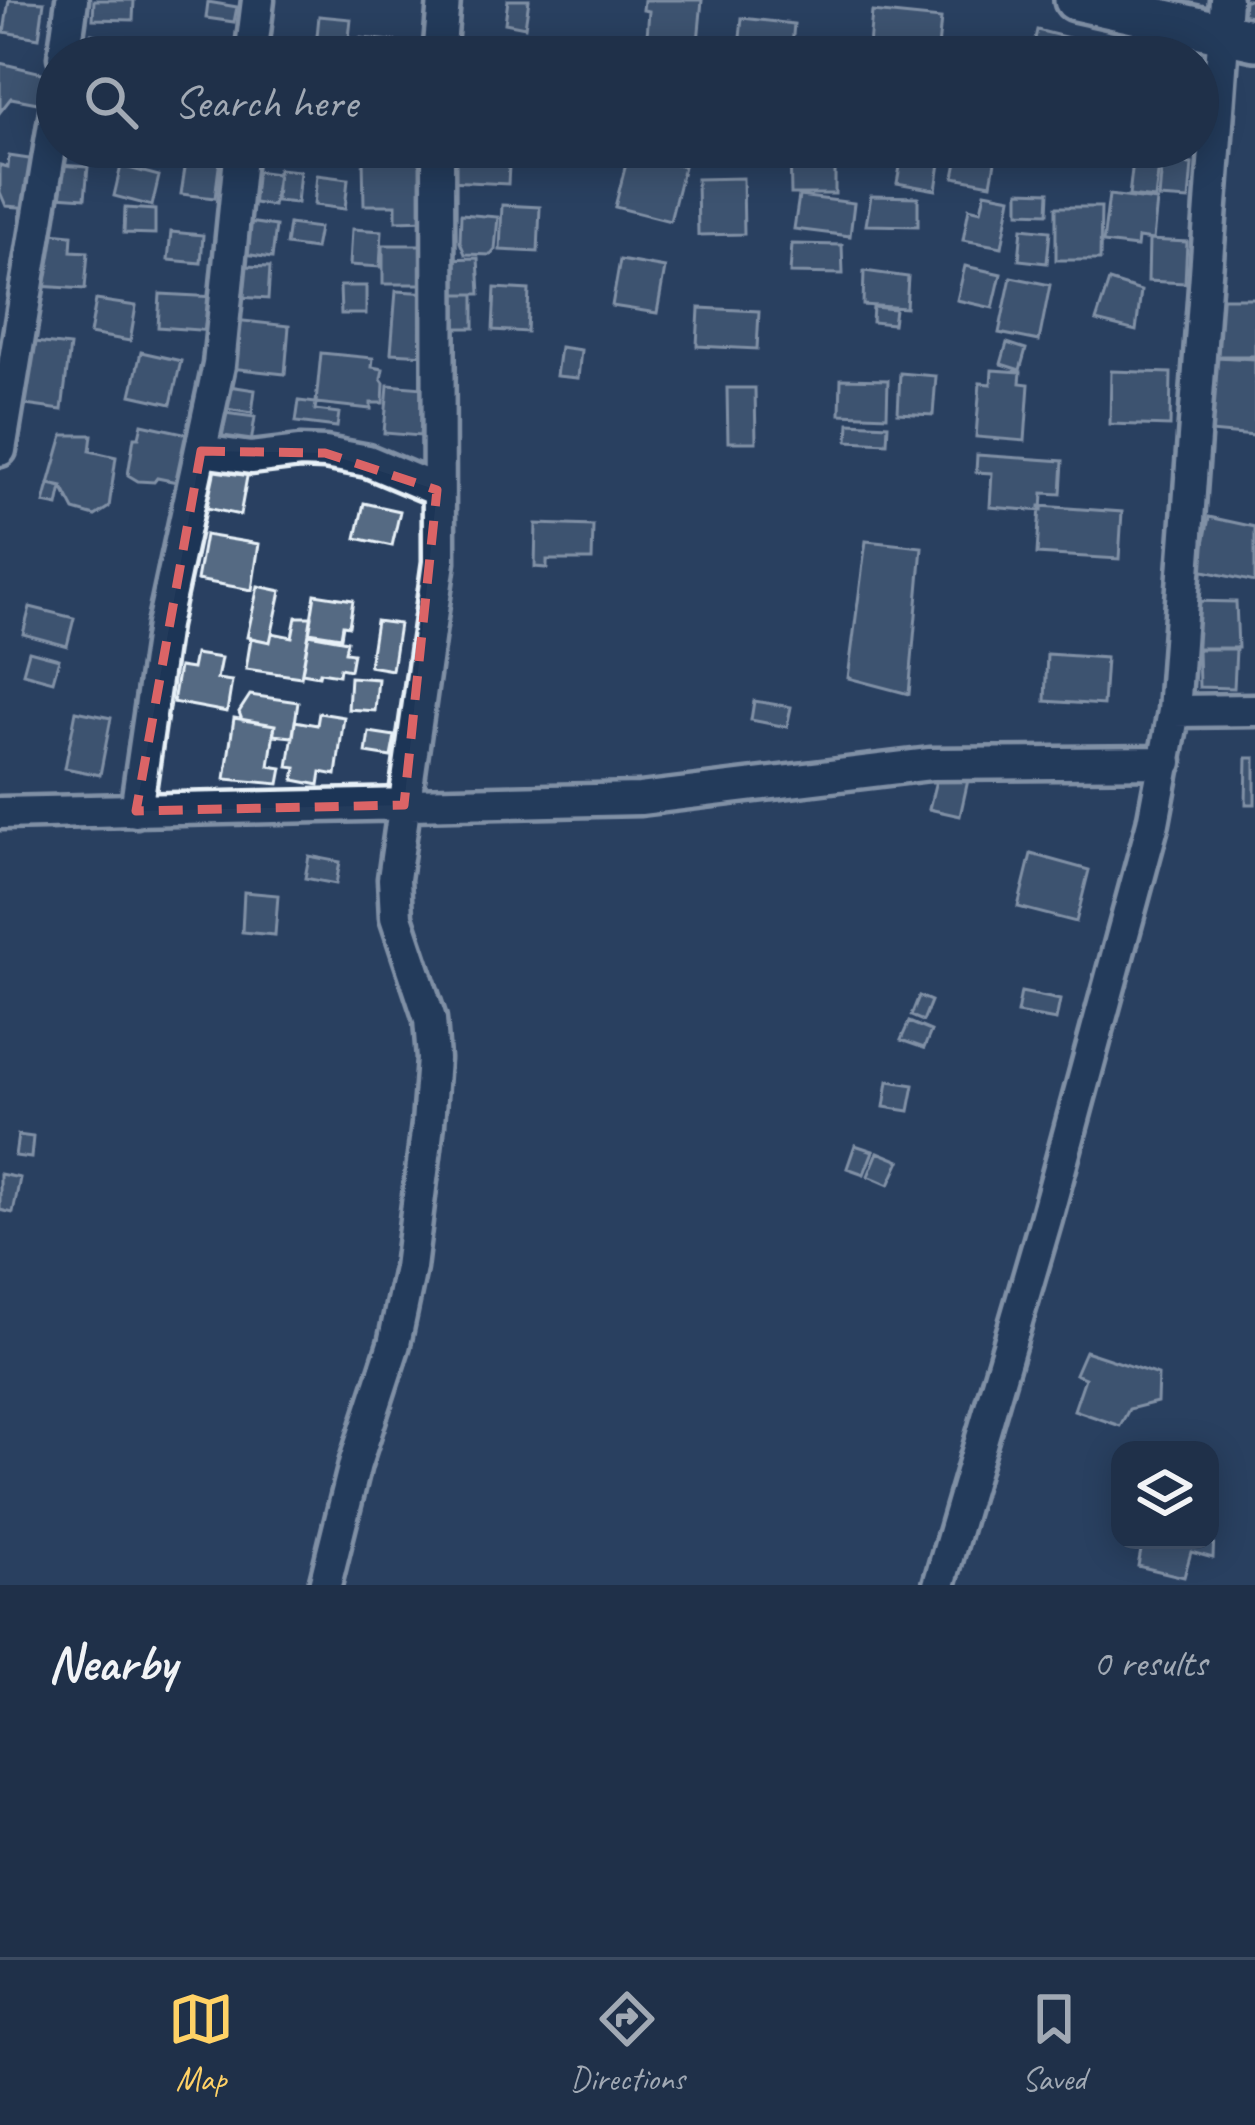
<!DOCTYPE html>
<style>
:root{--surface:#1f3049;--page:#2c3c53;--text:#f1f3f6;--muted:#a1a9b4;--line:#3c4b61;--accent:#ffd166}
body{margin:0;font-family:Caveat,sans-serif;background:var(--page);color:var(--text)}
.controls{position:absolute;right:36px;bottom:36px;display:grid;overflow:hidden;border-radius:24px;box-shadow:0 6px 30px #0003}
.controls button{width:108px;height:108px;display:grid;place-items:center;padding:0;border:0;border-bottom:3px solid var(--line);background:var(--surface);color:var(--text);font:60px sans-serif}
.list{margin:0;padding:0;list-style:none}
h2{display:flex;justify-content:space-between;align-items:center;height:156px;margin:0;padding:0 48px;font-size:51px}
h2 small{font-size:39px;font-weight:400;color:var(--muted)}
.icon{flex:none;width:66px;height:66px;fill:none;stroke:currentColor;stroke-width:2;stroke-linecap:round;stroke-linejoin:round}
.map{position:relative;flex:none;width:1255px;height:1585px;overflow:hidden}
.search{position:absolute;background:var(--surface);box-shadow:0 6px 30px #0003;left:36px;right:36px;top:36px;height:132px;display:flex;align-items:center;gap:30px;box-sizing:border-box;padding:0 42px;border-radius:66px;color:var(--muted);font-size:45px}
.sheet{height:372px;background:var(--surface)}
nav{display:flex;justify-content:space-around;align-items:center;box-sizing:border-box;height:168px;border-top:3px solid var(--line);background:var(--surface);font-size:33px;color:var(--muted)}
nav a{display:grid;justify-items:center;gap:6px}
nav .on{color:var(--accent)}
.map>svg:first-child{display:block}
.building{fill:#556a83;stroke:#e8f1f8;stroke-width:3}
.lines{fill:none;stroke-linecap:round;stroke-linejoin:round}
.minor-casing{stroke:#e8f1f8;stroke-width:39}
.major-casing{stroke:#e8f1f8;stroke-width:48}
.minor{stroke:#1d3557;stroke-width:30}
.major{stroke:#1d3557;stroke-width:39}
.marked{fill:none;stroke:#db6466;stroke-width:9;stroke-dasharray:24 15;stroke-linejoin:round}
</style>
<div class="map">
<svg width="1255" height="1585" viewBox="0 0 1255 1585">
<rect width="100%" height="100%" fill="#294061"/>
<filter id="ink" filterUnits="userSpaceOnUse"><feTurbulence type="fractalNoise" baseFrequency=".00833" numOctaves="2"/><feDisplacementMap in="SourceGraphic" scale="24" xChannelSelector="R" yChannelSelector="G"/><feConvolveMatrix kernelMatrix="1 2 1 2 8 2 1 2 1" color-interpolation-filters="sRGB"/></filter>
<g filter="url(#ink)">
<!-- building -->
<path class="building" d="M9 0 44 2 39 38 4 32Z
M94 0H134L133 20 93 19Z
M508 0H529L525 27 505 23Z
M644 0H702L698 42 647 36 649 11 643 10Z
M1229 0H1255V28L1227 22Z
M208 2 237 7 234 22 206 18Z
M872 12 941 19 937 57H868Z
M319 16 351 19 347 57H315Z
M742 18 794 24 791 57H738Z
M1037 30 1077 40 1073 57H1031Z
M91 34 145 43 143 57H87Z
M360 38 424 44 425 57H359Z
M576 38 611 48 609 57H570Z
M1084 43 1138 57H1080Z
M969 49 1021 52 1020 57H968Z
M0 63 55 76 48 105 11 98 0 112Z
M385 147H409L410 159H427V220L396 221V205H364L363 158H382Z
M451 147H510L508 184 449 181Z
M960 147 997 151 991 184 954 177Z
M790 148H835V194H791Z
M629 152 684 166 670 221 615 207Z
M187 155 220 159 215 198 181 194Z
M9 156 36 160 32 208 6 206 0 192V165L8 167Z
M902 156 940 163 936 190 897 183Z
M1133 161 1159 165 1155 199 1129 196Z
M1162 163 1192 164 1189 200 1159 198Z
M59 165 88 167 85 198 57 196Z
M121 166 159 176 152 206 114 196Z
M278 169 300 171 297 203 276 201Z
M247 170 278 174 273 206 242 201Z
M317 175 348 179 345 209 314 205Z
M743 178 744 234 698 235 697 179Z
M1019 191 1049 192 1048 213 1019 212Z
M985 192 1011 197 1002 247 963 240 969 208 981 211Z
M1109 195 1157 201 1153 240 1138 238 1137 247 1103 243Z
M799 196 854 203 850 236 794 229Z
M871 196 918 197V226L866 225Z
M502 205 540 207 538 252 500 250Z
M1056 207H1101L1100 260H1056Z
M125 208 155 210V234L124 233Z
M461 214 498 217 495 250 491 255 465 254 460 242Z
M242 221 276 226 272 258 237 253Z
M289 224 319 228 315 249 286 245Z
M1022 228 1050 231 1047 263 1019 260Z
M352 229 382 231 380 267 350 265Z
M42 232 72 235 71 251 88 252 85 289 38 286Z
M171 232 203 235 201 263 168 260Z
M1149 240 1187 242 1185 283 1148 281Z
M792 244 842 245 843 274 790 273Z
M383 245H429V284H383Z
M478 258 480 294H445L444 259Z
M620 260 665 268 657 313 612 306Z
M243 266 270 267 268 299 240 297Z
M965 266 1001 274 993 308 957 300Z
M864 271 908 277 906 308 863 305Z
M1011 277 1050 285 1039 341 999 333Z
M1109 281 1141 291 1136 331 1096 321Z
M340 286H366V314H341Z
M495 288 529 290 527 332 493 330Z
M396 291 432 293 427 355 391 353Z
M160 294 215 297 212 331 158 327Z
M445 294H474V328H445Z
M1211 298H1255V356H1206Z
M96 300 136 306 130 341 90 334Z
M873 307 895 309 893 324 872 322Z
M699 308 759 311 757 349 697 346Z
M234 320 289 326 285 374 230 368Z
M26 341 70 346 62 410 25 405 30 368 24 359Z
M1007 343 1026 349 1020 370 1001 364Z
M560 347 581 350 578 378 556 376Z
M141 352 181 361 171 404 131 395Z
M321 353 373 358 372 367 383 369 381 379 384 383 383 403H371V409L316 403Z
M1215 357 1255 359V436L1210 432Z
M992 370 1021 372 1020 383 1029 384 1025 441 976 437 980 383 991 384Z
M1111 371 1171 373 1170 426 1110 424Z
M900 373 936 376 933 415 898 413Z
M841 379 888 380 887 416 840 414Z
M223 385 255 390 252 413 220 408Z
M388 385 424 388 420 436 384 433Z
M727 388H755L756 442H728Z
M299 401 316 403 315 410 339 413 337 427 296 422Z
M217 412 255 417 250 450 212 443Z
M849 423 888 425 887 443 848 441Z
M142 424 192 435 182 483 157 478 154 482 138 481 128 475 134 437H139Z
M63 435H92L90 451 116 457 109 507 95 516 74 510 62 487 49 484Z
M977 455 1063 461 1061 494 1043 493 1042 511 990 507 992 473 976 472Z
M211 458 249 466 240 515 202 507Z
M49 484 62 487 58 506 44 503Z
M364 503 400 511 392 546 356 538Z
M1040 506 1122 512 1119 559 1037 554Z
M1209 517 1255 527V582L1199 570Z
M536 524 593 526 592 560H547V568L535 567Z
M205 535 259 544 252 590 197 580Z
M866 541 922 547 909 694 848 678Z
M258 586 281 591 270 642 247 637Z
M315 594 353 600 349 626 343 625 341 637 309 632Z
M1189 601 1236 602 1238 648H1187Z
M30 607 74 618 67 646 23 634Z
M296 617H312L301 677 246 669 251 638 270 642 272 633 292 637Z
M376 621 399 624 392 670 369 666Z
M309 634 347 641 345 652 353 653 350 670 340 668 339 675 320 672 319 676 302 673Z
M1198 649H1236L1234 688 1199 687Z
M29 651 59 659 53 681 23 673Z
M195 654 221 658 217 679 232 681 227 712 173 702 179 667 192 669Z
M1047 654 1106 658 1103 705 1045 701Z
M350 677 378 679 375 711 348 709Z
M250 695 298 702 293 737 273 735 275 725 242 720 239 712Z
M754 701 791 707 787 727 751 720Z
M76 711 111 718 100 775 65 768Z
M319 713 344 717 336 775 321 772 319 785 294 780 296 768 288 767 295 721 317 725Z
M234 718 275 725 269 766 282 768 279 784 225 779Z
M369 732 395 736 391 757 366 753Z
M1247 758H1255V804H1246Z
M938 772 968 780 960 816 929 809Z
M1031 854 1089 870 1076 922 1018 907Z
M309 856 340 862 336 884 305 878Z
M244 892 278 895 275 935 242 932Z
M1021 992 1060 1000 1056 1020 1017 1013Z
M919 996 931 1001 923 1021 911 1016Z
M909 1022 931 1031 924 1048 901 1040Z
M888 1081 914 1085 909 1111 884 1107Z
M18 1135 33 1137 31 1158 15 1156Z
M855 1145 873 1151 864 1174 847 1168Z
M878 1152 900 1161 889 1185 868 1176Z
M0 1174 20 1178 13 1213 0 1210Z
M1085 1351 1158 1375 1157 1402 1129 1409 1120 1426 1074 1410 1085 1378 1075 1374Z
M1210 1533 1214 1534 1213 1558 1191 1552 1184 1577 1138 1566 1143 1540H1210Z"/>
<g class="lines">
<!-- minor casing -->
<g class="minor-casing">
<path id="minor" d="M64 57 72 0
M251 57 258 0
M439 57 444 0
M0 450 57 106
M201 451 251 458 300 452 325 453 368 461 437 490
M1174 711 1255 710
M136 811 163 625 219 365 241 147
M0 813 640 799 930 764 1166 762
M325 1585 355 1464 394 1344 410 1268 428 1124 433 1059 430 1019 396 917 394 879 439 562 438 147
M939 1585 1046 1219 1153 823 1174 711 1226 0"/>
</g>
<!-- major casing -->
<g class="major-casing">
<path id="major" d="M1075 0 1255 40"/>
</g>
<!-- minor -->
<use href="#minor" class="minor"/>
<!-- major -->
<use href="#major" class="major"/>
</g>
</g>
<!-- marked area -->
<path d="M0 0H1255V1585H0ZM201 451 325 453 437 490 404 805 136 811Z" fill="#294061" fill-opacity=".55" fill-rule="evenodd"/>
<path class="marked" d="M201 451 325 453 437 490 404 805 136 811Z"/>
</svg>
<div class="controls">
<button><svg class="icon" aria-label="layers" viewBox="0 0 24 24"><path d="M12 4l9 5-9 5-9-5zM3 14l9 5 9-5"/></svg></button>
</div>
<div class="search"><svg class="icon" aria-label="search" viewBox="0 0 24 24"><circle cx="10" cy="10" r="6"/><path d="M15 15l6 6"/></svg>Search here</div>
</div>
<section class="sheet">
<h2>Nearby<small>0 results</small></h2>
<ul class="list">
</ul>
</section>
<nav>
<a class="on"><svg class="icon" aria-label="map" viewBox="0 0 24 24"><path d="M3 6l6-2 6 2 6-2v14l-6 2-6-2-6 2zM9 4v14M15 6v14"/></svg>Map</a>
<a><svg class="icon" aria-label="directions" viewBox="0 0 24 24"><path d="M12 3l9 9-9 9-9-9zM9 14v-3h6M13 9l2 2-2 2"/></svg>Directions</a>
<a><svg class="icon" aria-label="saved" viewBox="0 0 24 24"><path d="M7 4h10v16l-5-4-5 4z"/></svg>Saved</a>
</nav>
